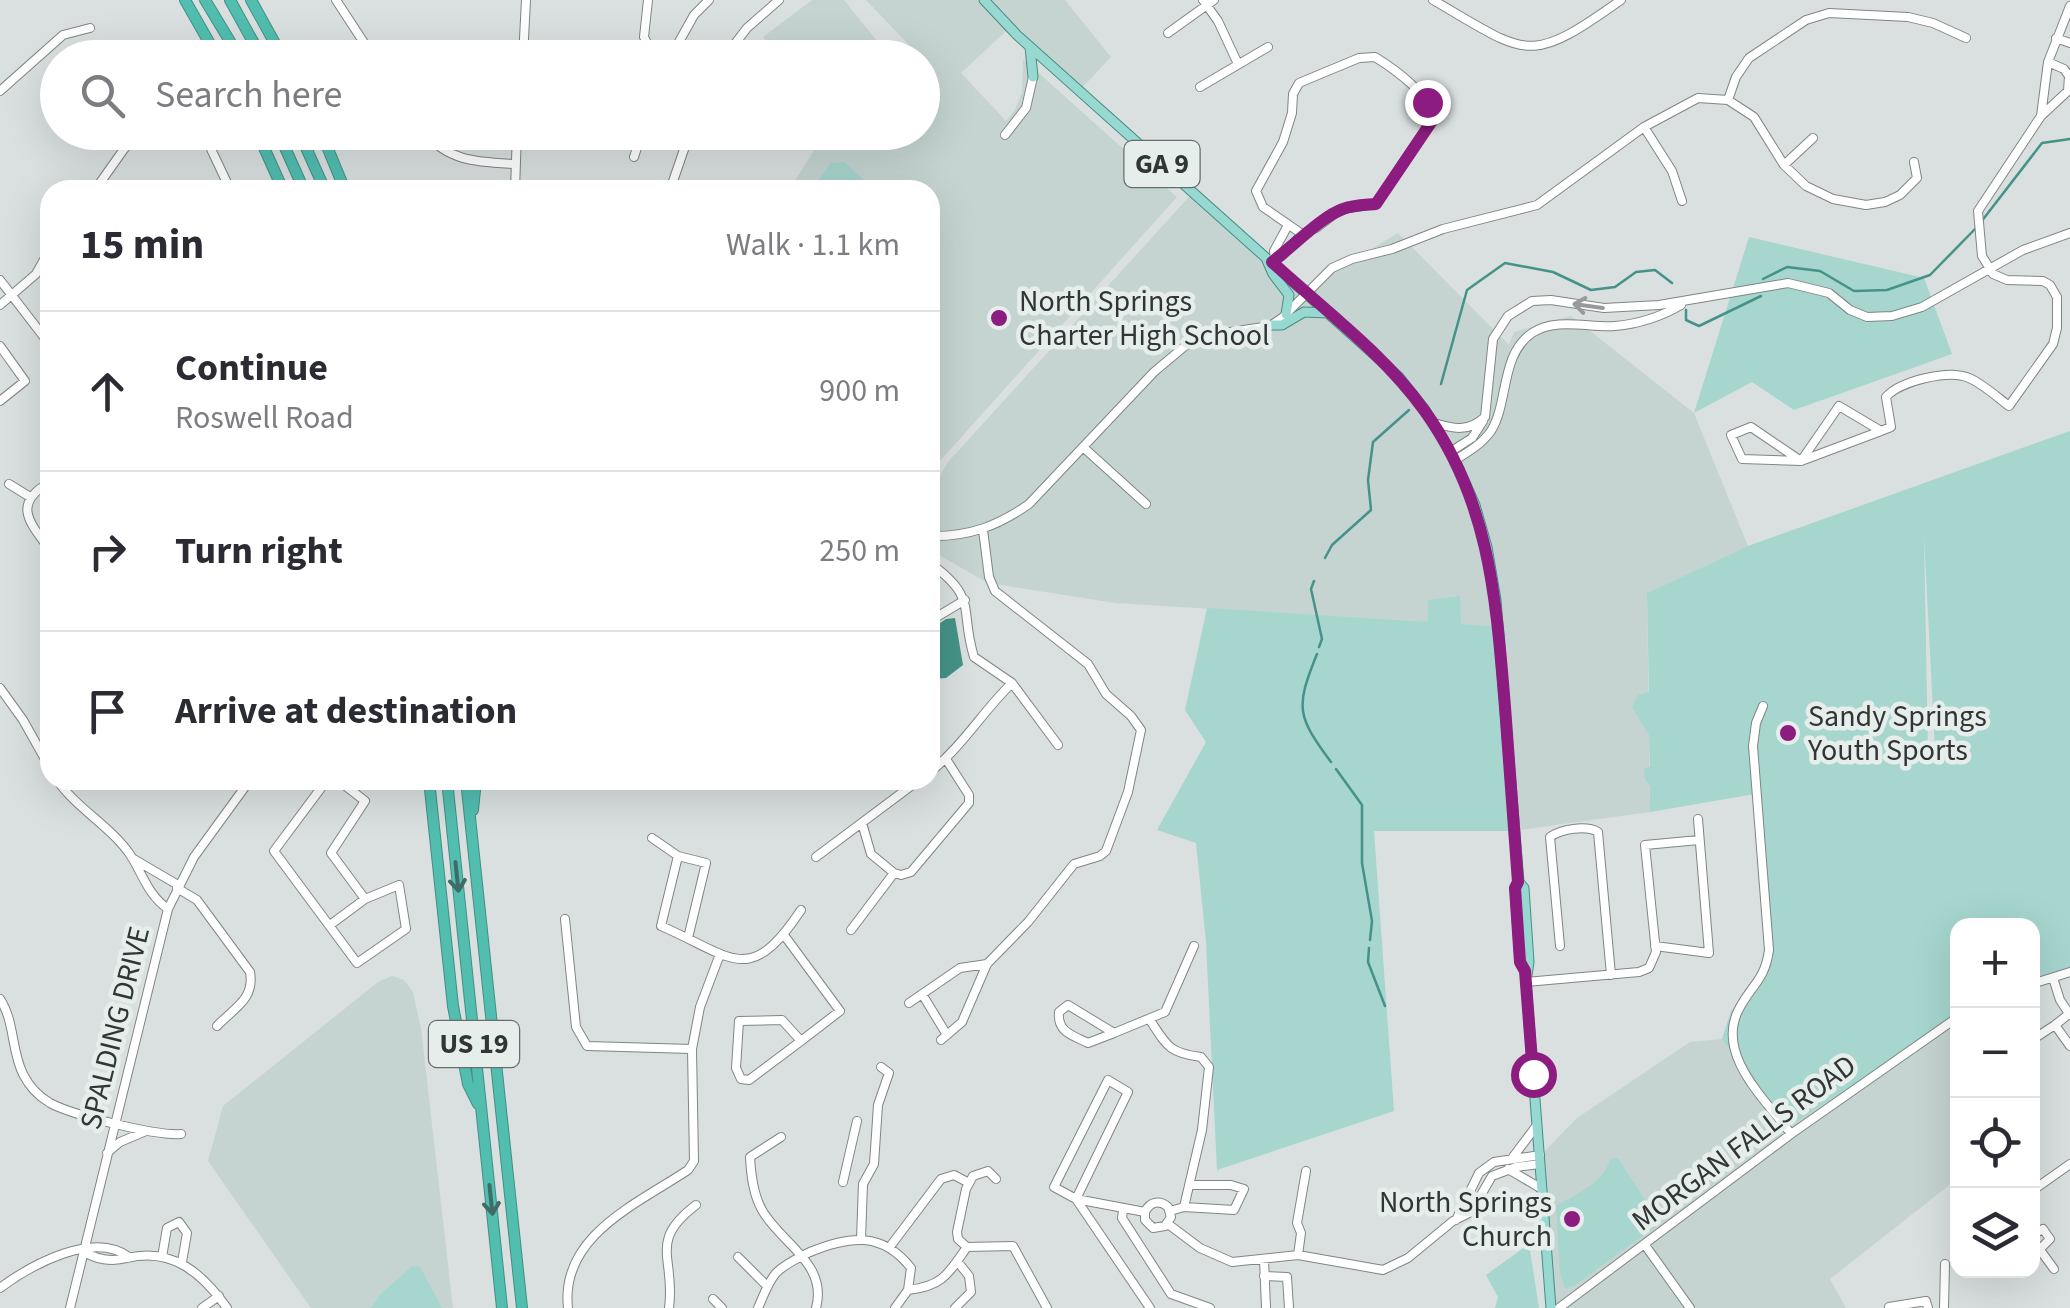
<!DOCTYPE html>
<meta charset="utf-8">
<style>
:root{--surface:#fff;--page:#f7f7f7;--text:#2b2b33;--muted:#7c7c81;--line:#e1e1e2}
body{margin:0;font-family:"Source Sans 3",sans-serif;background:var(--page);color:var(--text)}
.controls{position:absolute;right:30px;bottom:30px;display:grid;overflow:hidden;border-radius:20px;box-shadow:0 10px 40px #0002}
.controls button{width:90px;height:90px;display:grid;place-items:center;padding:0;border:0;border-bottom:2px solid var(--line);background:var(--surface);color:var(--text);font:50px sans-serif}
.stop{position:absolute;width:30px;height:30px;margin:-22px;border:8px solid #8c1c7f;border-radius:50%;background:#fff}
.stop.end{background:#8c1c7f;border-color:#fff;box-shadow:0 2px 10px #0008}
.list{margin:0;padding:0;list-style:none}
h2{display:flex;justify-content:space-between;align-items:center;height:130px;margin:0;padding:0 40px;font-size:42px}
h2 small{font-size:32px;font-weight:400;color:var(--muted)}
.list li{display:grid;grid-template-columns:65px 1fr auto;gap:30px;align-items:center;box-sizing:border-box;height:160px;padding:0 40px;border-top:2px solid var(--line)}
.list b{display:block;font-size:38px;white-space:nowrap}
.list p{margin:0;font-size:32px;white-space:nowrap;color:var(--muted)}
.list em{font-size:32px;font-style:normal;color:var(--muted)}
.icon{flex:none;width:55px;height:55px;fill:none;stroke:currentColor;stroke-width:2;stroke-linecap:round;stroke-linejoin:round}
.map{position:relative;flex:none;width:2070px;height:1308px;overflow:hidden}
.search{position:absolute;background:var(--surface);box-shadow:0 10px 40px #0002;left:40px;top:40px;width:900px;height:110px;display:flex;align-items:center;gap:25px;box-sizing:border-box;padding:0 35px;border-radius:55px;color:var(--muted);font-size:38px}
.panel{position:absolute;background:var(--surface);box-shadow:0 10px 40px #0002;left:40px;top:180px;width:900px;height:610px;border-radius:30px}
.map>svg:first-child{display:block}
.built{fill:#c5d4d1}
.green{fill:#a6d6ce;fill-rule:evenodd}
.water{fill:#459388}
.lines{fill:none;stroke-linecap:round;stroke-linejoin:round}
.stream{stroke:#459388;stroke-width:2.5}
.minor-casing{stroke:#7f8684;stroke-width:10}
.major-casing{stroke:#468e85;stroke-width:11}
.highway-casing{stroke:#468e85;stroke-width:12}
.minor{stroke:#fff;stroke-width:8}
.major{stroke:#97d8d0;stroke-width:9}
.highway{stroke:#51beb0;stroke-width:10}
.oneway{stroke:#989a9a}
.oneway2{stroke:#3e6c66}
.route{stroke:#8c1c7f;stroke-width:12}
.poi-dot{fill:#8c1c7f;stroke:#e6eeec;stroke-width:4}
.labels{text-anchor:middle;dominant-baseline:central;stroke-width:9;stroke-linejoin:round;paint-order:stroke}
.shield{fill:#e6eeec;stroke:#686c6c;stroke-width:2.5}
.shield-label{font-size:28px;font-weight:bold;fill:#323535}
.poi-label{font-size:30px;fill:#323535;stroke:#e6eeec;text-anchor:start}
.street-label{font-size:30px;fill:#323535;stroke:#e6eeec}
</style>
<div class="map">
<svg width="2070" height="1308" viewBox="0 0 2070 1308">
<rect width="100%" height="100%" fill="#d9e0df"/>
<!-- built -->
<path class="built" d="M812 0H844L890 57H782L763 37Z
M866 0H1065L1111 57 1078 92 1006 31 961 73 1006 121 1015 110 1022 92 1023 59 1177 197 930 472V190H789L825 133 922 132V58L893 57 908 44Z
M1196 189 1299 293 1398 233 1509 345 1514 332 1571 316 1694 413 1748 546 1647 593 1650 812 1513 831 1506 761 1504 627 1116 603 988 583 930 550V493L948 462Z
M392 976 404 980 413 992 421 1028 453 1308H311L208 1161 223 1106 378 982Z
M1957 1020V1179L1830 1279 1846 1308H1552L1540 1156 1577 1118 1690 1042 1722 1039 1763 1100Z"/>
<!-- green -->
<path class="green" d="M844 162 875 190H811L831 163Z
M1749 237 1924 278 1952 354 1794 410 1752 382 1694 413Z
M2070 431V976L2033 987 2032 926H1958L1957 1020 1784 1129 1722 1039 1731 1011 1760 984 1767 942 1755 794 1650 812V786L1645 779 1644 768 1650 767 1649 735 1632 707 1638 695 1649 692 1647 593 1748 546ZM1924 536 1935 750 1930 758 1928 754Z
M1460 596 1461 624 1505 627 1506 761 1513 831H1374L1394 1111 1217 1170 1206 942 1196 843 1157 830 1206 742 1185 710 1207 608 1428 622V600Z
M1618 1158 1660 1223 1574 1286 1565 1288 1560 1274 1556 1206C1576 1194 1604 1183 1610 1159Z
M1525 1247 1530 1250 1539 1308H1495L1498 1297 1486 1275Z
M412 1266 420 1267 442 1308H371L380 1295Z"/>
<!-- water -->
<path class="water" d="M955 618 963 665 946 678 933 679 935 687 930 694V630L946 619Z"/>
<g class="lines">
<!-- stream -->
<path class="stream" d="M1981 222 2042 143 2070 139
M1763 279 1787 267 1820 271 1854 291 1887 290 1930 275 1976 228
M1686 310V320L1699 326 1761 296
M1441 384 1467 290 1505 263 1553 272 1591 290 1615 287 1636 272 1655 270 1672 283
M1325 558 1332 545 1371 510 1368 480 1373 442 1409 410
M1314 581 1311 589 1322 639 1319 647
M1317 654C1295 708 1297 716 1331 762
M1336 769 1362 805V863L1372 921 1370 940
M1369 948 1368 962 1385 1006"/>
<!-- minor casing -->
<g class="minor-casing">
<path id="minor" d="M336 0 374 58
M648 0 644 37 655 58
M1203 0 1218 21 1238 64
M1433 0C1528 55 1527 67 1621 0
M1168 33 1214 0
M2056 38 2070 43
M1375 57C1396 70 1429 94 1434 118L1376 204 1341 209 1316 228 1302 234 1263 207 1256 191 1283 142 1292 113 1293 94 1299 83 1359 58Z
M523 58 526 0
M670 58 694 15 709 0
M724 58 747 28 779 0
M1200 87 1268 47
M0 91 63 35 90 28
M1728 100 1736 77 1749 58 1806 20 1829 13 1908 17 1933 23 1966 38
M2041 116 2048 62 2070 6
M1644 127 1672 171 1682 201
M424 132C449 162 478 162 515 164
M1005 135 1026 108 1033 77
M211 149 229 187 215 190
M634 157 642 132
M1784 165 1813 138
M95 190 124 149 140 132
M515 190 517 132
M670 190 690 132
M1275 258 1274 251 1287 227
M1272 262 1282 256 1302 234
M0 280 50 345
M0 305 36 274 50 249
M0 346 25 381 0 401
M1434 423C1454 429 1469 432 1485 417L1493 339 1508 316 1532 301 1551 300 1604 308 1659 305 1788 283 1829 293 1850 310 1867 317 1892 316 1922 307 2023 250 2070 233
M1881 431 1839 406 1801 461 1751 427 1731 435 1742 459 1801 461 1881 431 1891 427 1886 397C1900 381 1949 369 1969 378 1983 384 1997 397 2009 406L2053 344 2057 328V297L2050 285 2043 281 2007 280 1993 274 1982 256 1978 211 2041 116 2068 91 2069 76 2064 69 2048 62
M1083 447 1146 504
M1450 452 1472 438 1483 421
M1455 460C1468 452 1482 444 1491 431 1509 402 1500 355 1532 333 1556 317 1589 328 1615 326 1638 324 1662 316 1681 305
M50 482C11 504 30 523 50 550
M9 484 30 497
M930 536C968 537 998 526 1029 504L1154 372 1185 346 1211 335 1270 326 1282 318 1332 268 1352 259 1392 249 1443 229 1537 205 1644 127 1698 98 1728 100 1754 117 1784 165 1806 186 1833 199 1866 205 1885 202 1900 195 1917 178 1914 162
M930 563C979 599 959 608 974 657L1012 683 1058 745
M930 621 965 600
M0 688 23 720 50 768
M1763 706 1756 723 1753 746 1769 950C1765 981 1750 986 1738 1011 1716 1056 1767 1101 1791 1134
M930 772C962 747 983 711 1012 683
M57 780C77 809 112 827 131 856 143 875 148 895 168 909
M327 780 274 851 357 963 406 929 399 885 365 899 331 853 365 801 338 780
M862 823 871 854 894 873
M652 838 678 856 706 863 688 938
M678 856 661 926C733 957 749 988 801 910
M816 857 919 780
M132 858 178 885
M894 873 901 875 911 872 969 803V795L946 759
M177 888 197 900 250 972C255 999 234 1008 217 1026
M565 919 576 1027 587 1046 692 1049
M330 925 365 899
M851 930 894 873
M784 935 840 1011 801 1041
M1560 946 1550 837C1561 829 1586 825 1598 832L1611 975
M1655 946 1709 953 1698 819
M2053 978 2060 1000 2070 1015
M1526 982 1639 972 1649 968 1656 952 1645 845 1699 840
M2032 984 2070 972
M922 994 947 1035
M0 999C15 1022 11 1050 23 1074 29 1086 38 1096 50 1103 72 1115 156 1136 181 1134
M909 1003 960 968 987 964
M1068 1005 1114 1033 1088 1043C1072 1035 1057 1032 1059 1012Z
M2069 1014 2055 1025 2070 1046
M782 1020 801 1041 749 1080 741 1079 736 1068 739 1021Z
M1150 1020C1167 1046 1169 1053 1201 1057L1209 1067 1202 1130 1184 1207 1170 1211
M1114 1033 1165 1012 1194 946
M2035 1038 2055 1025
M941 1040 962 1022 987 964 1028 922 1074 864 1100 856 1106 851 1128 792 1141 730 1131 716 1106 694 1088 664 995 591 989 577 983 530
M1108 1080 1128 1092 1076 1199 1054 1187Z
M781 1137 750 1157C751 1175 753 1194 762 1210 781 1244 828 1263 816 1308
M107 1153 120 1142 146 1131
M1513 1157 1537 1125
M1508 1169 1542 1189
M843 1182 857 1121
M2032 1191 2070 1164
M1076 1199 1145 1212C1150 1201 1160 1200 1168 1207L1171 1217 1165 1226 1153 1228 1145 1220V1212
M1076 1199 1150 1308
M1184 1207 1234 1210 1244 1189 1231 1185H1190
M1123 1210 1122 1218 1171 1294 1210 1308
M1456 1220 1479 1173 1494 1162 1540 1155
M1168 1224 1200 1248 1232 1262 1298 1255 1383 1270 1408 1258 1453 1221 1471 1212 1492 1176 1516 1167 1540 1164
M2032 1235 2043 1229 2050 1239 2040 1249
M861 1239 863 1184 874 1164 878 1105 889 1073 881 1067
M2032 1239 2054 1269
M1645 1245 1690 1308
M967 1247 958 1239 957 1232 966 1189 973 1176 988 1171 996 1179
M889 1248 941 1179 954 1175 969 1183
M82 1250C95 1260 112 1262 127 1258 173 1247 203 1274 227 1308
M1298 1255 1301 1233 1297 1223 1306 1171
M162 1257 167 1228 179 1222 187 1233 182 1262
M738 1257 767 1286
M1264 1259 1266 1308
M1264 1276 1287 1277 1289 1308
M0 1288C31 1265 94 1230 129 1257
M713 1299 722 1308
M1889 1307 1926 1301 1928 1308
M70 1308 168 909 194 857 250 780
M202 1308 219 1296
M568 1308C560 1236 637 1204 688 1170L694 1161 692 1049 700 1007 720 954
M669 1308C676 1258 647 1242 696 1205
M758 1308C764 1295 767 1284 776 1273 786 1263 798 1258 810 1252 849 1236 882 1231 911 1268L908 1290
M895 1308 908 1290C943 1286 948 1274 967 1247L1013 1246 1047 1308
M955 1308 971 1292 969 1276 957 1261
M1559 1308 1791 1134 1958 1017
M1944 1308 1945 1264"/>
</g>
<!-- major casing -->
<g class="major-casing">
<path id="major" d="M984 0 1017 35 1398 376 1425 410 1455 460 1475 505 1487 547 1496 600 1519 882 1515 888 1520 962 1525 971
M1030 47 1033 77
M1266 258 1273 274 1289 295 1286 314
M1272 325H1282L1304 312 1328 313
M1519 882 1524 888 1529 962 1526 982 1551 1308"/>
</g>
<!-- highway casing -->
<g class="highway-casing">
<path id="highway" d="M185 0 218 58
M205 0 240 58
M230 0 262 58
M251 0 283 58
M257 132 283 190
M278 132 304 190
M299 132 325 190
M321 132 345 190
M429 780 453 1006 468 1084 478 1104
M447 780 502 1308
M466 780 522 1308
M473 810 476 780"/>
</g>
<!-- minor -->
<use href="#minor" class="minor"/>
<!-- major -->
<use href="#major" class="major"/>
<!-- highway -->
<use href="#highway" class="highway"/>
</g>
<!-- one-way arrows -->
<defs><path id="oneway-shaft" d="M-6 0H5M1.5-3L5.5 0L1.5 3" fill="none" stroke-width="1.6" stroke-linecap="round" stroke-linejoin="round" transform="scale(2.5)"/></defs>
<use class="oneway" href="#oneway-shaft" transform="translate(1588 306) rotate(-172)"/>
<g class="oneway2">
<use href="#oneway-shaft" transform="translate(457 877) rotate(84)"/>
<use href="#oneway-shaft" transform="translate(491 1200) rotate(84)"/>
</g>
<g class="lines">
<!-- route -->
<path class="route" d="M1427 102 1434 118 1376 204C1366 205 1353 205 1343 209 1322 216 1290 249 1272 262 1323 309 1383 353 1424 410 1490 501 1496 599 1505 707 1509 765 1514 823 1518 882L1515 888 1520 962 1525 971 1533 1074"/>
</g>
<!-- markers -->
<g class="poi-dot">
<circle cx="999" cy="318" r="10"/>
<circle cx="1788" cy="733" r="10"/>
<circle cx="1572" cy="1219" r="10"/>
</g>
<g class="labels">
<!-- shield labels -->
<g class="shield">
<rect x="1124.5" y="141" width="75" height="46" rx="8"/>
<rect x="429" y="1021" width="90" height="46" rx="8"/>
</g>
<g class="shield-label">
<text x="1162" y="164">GA 9</text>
<text x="474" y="1044">US 19</text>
</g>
<!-- poi labels -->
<g class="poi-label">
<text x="1019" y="301">North Springs<tspan x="1019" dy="34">Charter High School</tspan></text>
<text x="1808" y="716">Sandy Springs<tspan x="1808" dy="34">Youth Sports</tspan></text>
<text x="1552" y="1202" text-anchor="end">North Springs<tspan x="1552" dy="34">Church</tspan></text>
</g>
<!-- street labels -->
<g class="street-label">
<text transform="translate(115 1028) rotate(-76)">SPALDING DRIVE</text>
<text transform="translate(1744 1143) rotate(-37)">MORGAN FALLS ROAD</text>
</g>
</g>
</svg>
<div class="controls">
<button>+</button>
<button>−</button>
<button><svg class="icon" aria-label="locate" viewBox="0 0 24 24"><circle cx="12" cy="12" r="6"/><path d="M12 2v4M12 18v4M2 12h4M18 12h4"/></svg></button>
<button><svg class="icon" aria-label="layers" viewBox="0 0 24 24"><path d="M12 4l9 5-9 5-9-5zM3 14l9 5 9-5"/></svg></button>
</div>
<div class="stop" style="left:1533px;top:1074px"></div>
<div class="stop end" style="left:1427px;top:102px"></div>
<div class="search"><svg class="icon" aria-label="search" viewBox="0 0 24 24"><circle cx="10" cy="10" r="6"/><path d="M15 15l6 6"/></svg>Search here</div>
<section class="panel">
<h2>15 min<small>Walk · 1.1 km</small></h2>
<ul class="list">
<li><svg class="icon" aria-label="ahead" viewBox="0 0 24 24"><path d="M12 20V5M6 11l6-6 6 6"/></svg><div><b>Continue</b><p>Roswell Road</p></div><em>900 m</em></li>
<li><svg class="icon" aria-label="right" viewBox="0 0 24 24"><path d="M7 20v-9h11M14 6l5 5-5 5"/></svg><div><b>Turn right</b></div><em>250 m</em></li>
<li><svg class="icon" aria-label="arrive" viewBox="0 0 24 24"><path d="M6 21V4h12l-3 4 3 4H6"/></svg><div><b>Arrive at destination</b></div></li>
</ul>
</section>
</div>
